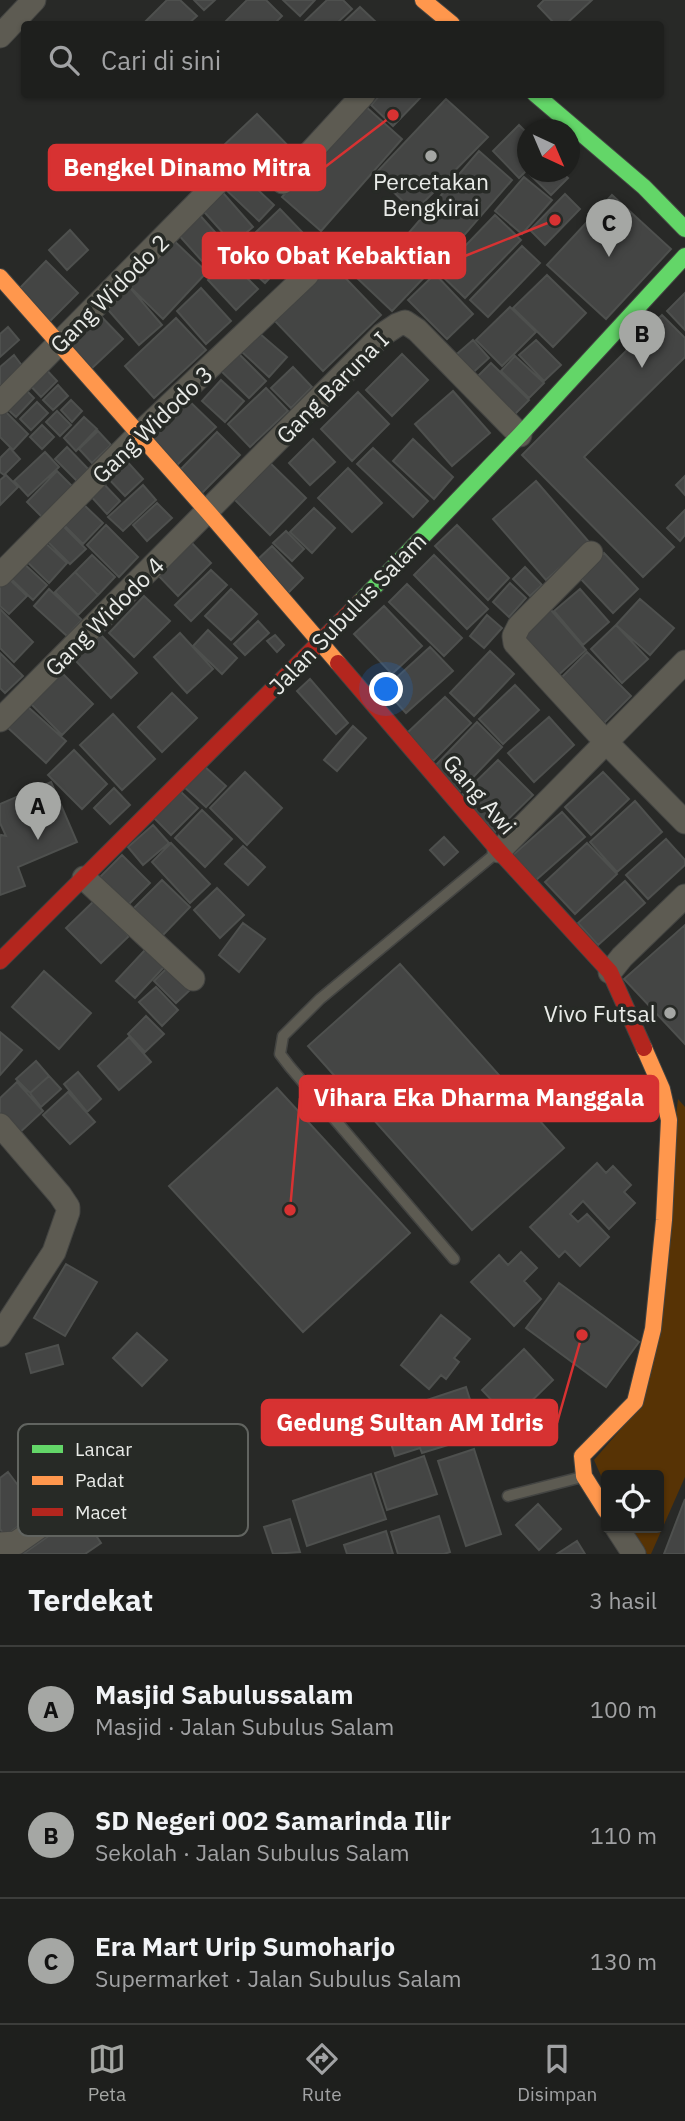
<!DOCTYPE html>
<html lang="id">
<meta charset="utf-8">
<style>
:root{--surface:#1e1f1d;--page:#2b2c2a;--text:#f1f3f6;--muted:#a1a2a4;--line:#3c3d3b;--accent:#a5a7a4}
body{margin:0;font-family:"IBM Plex Sans",sans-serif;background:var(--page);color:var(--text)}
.controls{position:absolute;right:21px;bottom:21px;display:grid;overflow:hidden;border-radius:7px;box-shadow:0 2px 5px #0004}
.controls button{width:63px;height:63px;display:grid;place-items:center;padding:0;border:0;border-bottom:2px solid var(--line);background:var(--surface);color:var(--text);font:35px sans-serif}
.compass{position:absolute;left:517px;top:119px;width:63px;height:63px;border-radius:50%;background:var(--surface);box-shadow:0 2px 5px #0004;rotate:136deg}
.you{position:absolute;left:387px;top:690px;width:24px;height:24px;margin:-18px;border:5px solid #fff;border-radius:50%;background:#1a73e8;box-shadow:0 0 0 10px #1a73e833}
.badge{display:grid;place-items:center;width:46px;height:46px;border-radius:50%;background:var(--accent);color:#111;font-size:23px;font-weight:700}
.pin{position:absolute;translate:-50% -58px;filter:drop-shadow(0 2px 4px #0008)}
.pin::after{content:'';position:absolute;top:37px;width:24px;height:21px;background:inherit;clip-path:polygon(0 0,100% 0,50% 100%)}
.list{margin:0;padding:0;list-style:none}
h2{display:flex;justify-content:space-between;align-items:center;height:91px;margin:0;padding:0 28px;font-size:30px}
h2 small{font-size:23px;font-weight:400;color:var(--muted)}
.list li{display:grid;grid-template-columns:46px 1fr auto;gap:21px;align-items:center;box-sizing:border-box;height:126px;padding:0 28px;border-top:2px solid var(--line)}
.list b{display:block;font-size:26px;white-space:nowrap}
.list p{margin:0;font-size:23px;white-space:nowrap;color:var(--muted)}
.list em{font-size:23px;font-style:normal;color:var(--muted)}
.icon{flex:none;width:38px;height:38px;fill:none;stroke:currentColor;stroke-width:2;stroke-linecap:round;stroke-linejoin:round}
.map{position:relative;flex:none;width:685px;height:1554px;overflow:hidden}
.search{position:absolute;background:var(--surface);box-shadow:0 2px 5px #0004;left:21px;right:21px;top:21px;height:77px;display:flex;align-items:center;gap:18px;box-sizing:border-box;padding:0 24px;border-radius:7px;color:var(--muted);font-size:26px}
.sheet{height:469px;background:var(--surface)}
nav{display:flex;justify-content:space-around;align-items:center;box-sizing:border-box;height:98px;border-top:2px solid var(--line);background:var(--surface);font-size:19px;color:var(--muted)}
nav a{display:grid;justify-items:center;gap:4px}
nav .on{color:var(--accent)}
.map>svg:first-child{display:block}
.green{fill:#573305}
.building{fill:#444544;stroke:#4e504e;stroke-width:2}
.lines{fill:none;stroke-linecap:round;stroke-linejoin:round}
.lane-casing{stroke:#434442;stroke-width:13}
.street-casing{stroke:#434442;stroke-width:25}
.fast-casing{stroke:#434442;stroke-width:18}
.slow-casing{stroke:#434442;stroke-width:18}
.jam-casing{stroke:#434442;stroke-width:18}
.lane{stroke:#5d5b52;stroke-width:10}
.street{stroke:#5d5b52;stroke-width:23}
.fast{stroke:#63d668;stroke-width:16}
.slow{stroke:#ff974d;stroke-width:16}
.jam{stroke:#b3261e;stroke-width:16}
.poi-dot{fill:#a5a7a4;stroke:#272a26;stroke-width:2.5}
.labels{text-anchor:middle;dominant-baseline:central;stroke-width:7;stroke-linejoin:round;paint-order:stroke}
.poi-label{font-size:23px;fill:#e9ebe8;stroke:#272a26}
.street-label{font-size:23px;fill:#e9ebe8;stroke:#272a26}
.key{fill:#272a26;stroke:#616460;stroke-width:2}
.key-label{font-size:19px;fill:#e9ebe8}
.leader{fill:none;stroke:#d73232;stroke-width:2.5}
.callout-dot{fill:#d73232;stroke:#272a26;stroke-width:2.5}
.callout{fill:#d73232;stroke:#d73232;stroke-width:2.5}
.callout-label{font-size:24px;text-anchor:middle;font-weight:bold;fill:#fff}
</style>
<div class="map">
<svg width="685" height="1554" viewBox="0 0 685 1554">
<rect width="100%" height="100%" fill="#282927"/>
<!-- green -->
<path class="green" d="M678 1099 685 1107V1477L651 1554H647L631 1528H659V1475H606V1487L594 1460 642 1405Z"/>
<!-- building -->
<path class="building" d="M167 0H180L197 16 188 24H150L146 21Z
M194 0H215L204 10Z
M247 0H266L282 16 274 24H223Z
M283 0H315L300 16Z
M327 0H343L352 9 336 24H302Z
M544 0H592L566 24H555L538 6Z
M360 7 378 24H342Z
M381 94H424L393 126 371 105Z
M446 99 488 137 414 212 375 174Z
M364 105 402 139 321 231 282 197Z
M257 114 298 156 265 189 223 146Z
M519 125 528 134V169L519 178 493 151Z
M479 151 512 180 440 263 407 235Z
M237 170 274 205 259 221 222 186Z
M532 172H561L568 178 551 195 529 174Z
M524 177 552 200 522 234 495 211Z
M217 186 253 227 233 244 197 204Z
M565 194 580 209 545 245 530 230Z
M612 195 671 249 606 319 547 265Z
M280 209 303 233 278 257 255 233Z
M197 212 231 250 210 270 176 232Z
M495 215 521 240 465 298 439 273Z
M70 230 88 250 67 270 49 250Z
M400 234 435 266 392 311 358 279Z
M170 237 207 272 163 319 126 283Z
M247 239 279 268 265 283 233 254Z
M522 246 540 263 488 317 470 300Z
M229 260 258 289 236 310 208 280Z
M46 261 78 293 50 321 18 290Z
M331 263 381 315 323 371 273 319Z
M435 274 473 314 447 339 408 300Z
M547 275 586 313 553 347 513 308Z
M126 283 162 325 139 345 103 304Z
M201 288 231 321 206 344 177 311Z
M685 293V330L667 311Z
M510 307 536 332 502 366 476 340Z
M96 311 123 339 91 369 65 341Z
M662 315 685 338V357L584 457 674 547 643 577 522 455Z
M176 318 206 350 154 398 125 366Z
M8 327 19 340 0 357V334Z
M259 333 287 357 269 377 242 352Z
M473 340 489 358 467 378 451 359Z
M536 340 561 365 544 381 519 355Z
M235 350 266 381 249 398 218 368Z
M402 354 428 380 392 416 366 390Z
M14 355 23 367 0 387V367Z
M515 356 544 383 529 398 501 371Z
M491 363 529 400 509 420 471 383Z
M42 365 57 381 41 397 25 380Z
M293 367 312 387 291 408 271 388Z
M221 380 244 401 225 422 202 401Z
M21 385 34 398 16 417 2 404Z
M58 385 68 396 53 410 43 400Z
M266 388 288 411 250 447 228 424Z
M453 391 490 433 452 466 415 424Z
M358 392 389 424 352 461 321 429Z
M184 396 216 427 174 468 143 437Z
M71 400 82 411 72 422 61 410Z
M37 402 48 413 31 430 20 419Z
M0 406 28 434 13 450 0 437Z
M57 411 71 425 60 436 46 422Z
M84 417 97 429 76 451 64 438Z
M42 425 54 437 42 449 30 437Z
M98 431 111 445 92 463 79 449Z
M217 432 240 455 200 495 178 472Z
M313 439 335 462 310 485 289 463Z
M413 439 453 477 434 499 393 461Z
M67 447 92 473 80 484 55 459Z
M10 448 20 459 4 475 0 472V458Z
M373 448 428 501 413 517 357 464Z
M45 452 59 467 28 496 14 481Z
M123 457 143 479 125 496 104 474Z
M265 458 306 498 270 535 229 494Z
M348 468 382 503 352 532 318 498Z
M57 471 75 489 45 520 27 502Z
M6 475 18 487 0 505V480Z
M685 476V495L676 485Z
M100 480 120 501 107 514 87 492Z
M536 481 589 542 546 580 493 519Z
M143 485 156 500 123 531 108 517Z
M82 503 103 523 83 544 63 524Z
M157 503 172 518 147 541 133 525Z
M314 508 335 528 312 553 290 532Z
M685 510V535L680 541 667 528Z
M60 523 86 549 70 564 45 539Z
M106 525 138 557 119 577 87 545Z
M457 525 509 578 488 600 435 546Z
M286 531 304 549 292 561 273 543Z
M39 537 67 563 49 583 21 556Z
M189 540 211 563 178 596 155 572Z
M272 546 303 578 286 595 254 563Z
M604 553 638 589 613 613 579 577Z
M92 555 115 577 98 595 75 572Z
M434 555 488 609 467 629 414 575Z
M19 559 47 585 33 600 5 573Z
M525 567 542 585 530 596 513 579Z
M211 570 227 585 191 621 175 605Z
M75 572 98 595 78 615 55 592Z
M5 575 27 596 9 614 0 606V580Z
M510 583 526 598 509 617 493 602Z
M407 584 462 638 444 656 389 602Z
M49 589 82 620 67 636 34 606Z
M231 589 257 614 231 640 205 616Z
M580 589 609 622 583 645 554 611Z
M144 596 170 621 134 657 109 633Z
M640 599 674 628 650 655 616 625Z
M384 606 422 646 392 674 354 634Z
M0 609 33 642 14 662 0 648Z
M550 609 586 650 554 679 517 639Z
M487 615 502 628 484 648 470 636Z
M258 621 269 633 245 655 234 644Z
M616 625 648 659 622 683 591 649Z
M208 630 237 658 222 674 193 646Z
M180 633 213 669 187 693 154 657Z
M101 635 137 673 111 698 75 660Z
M275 635 284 645 277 652 267 641Z
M430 647 453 671 406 713 384 689Z
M490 651 514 674 474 716 450 693Z
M587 652 631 696 599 728 555 684Z
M0 653 23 676 5 693 0 688Z
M61 672 93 704 62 735 30 703Z
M310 679 348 723 336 734 297 691Z
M515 685 539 710 503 744 479 719Z
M172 693 197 718 162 752 138 727Z
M445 697 471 723 433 761 407 733Z
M27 706 66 741 46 763 7 727Z
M113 714 155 759 122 790 80 745Z
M549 717 574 745 534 782 508 753Z
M477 722 502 747 459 792 433 768Z
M353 726 366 738 337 771 324 760Z
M74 750 107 784 82 809 48 775Z
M498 760 533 795 495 832 460 797Z
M203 765 226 786 206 807 183 786Z
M245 772 282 808 247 845 210 808Z
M603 772 629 799 591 835 565 807Z
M51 782 77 842 18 867 25 886 0 895V838L1 835 6 836 0 823V804Z
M114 788 130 805 110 824 94 808Z
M180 791 198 808 171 835 154 818Z
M635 801 662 832 617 872 590 842Z
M202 810 232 839 205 867 175 838Z
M562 812 585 837 536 880 513 855Z
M153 825 169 843 143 865 128 847Z
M444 837 458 852 444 865 430 850Z
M666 839 685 860V865L648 899 626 875Z
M171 843 210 884 190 903 152 862Z
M587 843 617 874 575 914 545 882Z
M243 846 265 867 248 885 225 864Z
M122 855 150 883 127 906 99 878Z
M162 880 190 907 162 936 133 909Z
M625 881 645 903 598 945 578 923Z
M217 888 244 915 220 938 194 910Z
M95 900 129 936 101 963 66 928Z
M243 923 265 939 239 972 219 955Z
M685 925V1044L624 979Z
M145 950 164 967 135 998 116 981Z
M400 964 564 1148 472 1230 308 1046Z
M169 966 191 989 176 1003 154 981Z
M44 971 91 1013 59 1049 12 1007Z
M156 987 178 1010 162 1026 139 1002Z
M146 1016 164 1034 145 1052 128 1034Z
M0 1032 22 1050 0 1075Z
M129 1037 151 1062 119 1090 98 1066Z
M36 1061 49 1076 30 1093 16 1079Z
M78 1072 101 1099 87 1112 64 1084Z
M49 1076 61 1089 41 1107 30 1093Z
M17 1082 43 1111 17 1135 0 1116V1098Z
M277 1088 410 1233 303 1332 169 1186Z
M68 1092 95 1122 70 1144 43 1115Z
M597 1163 606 1173 613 1166 631 1185 624 1192 635 1203 609 1229 583 1201 570 1214 578 1222 587 1214 609 1237 580 1266 565 1251 559 1257 530 1227Z
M521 1252 537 1268 524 1281 541 1299 514 1326 471 1282 499 1255 508 1265Z
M66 1264 97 1282 65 1336 34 1318Z
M559 1283 639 1342 606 1387 526 1328Z
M441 1315 470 1339 454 1358 459 1362 446 1379 441 1375 429 1389 401 1365Z
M137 1333 167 1360 142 1386 113 1358Z
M58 1345 63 1364 31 1373 26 1354Z
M524 1349 553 1380 511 1421 482 1390Z
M466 1387 479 1428 449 1438 451 1444 422 1453 420 1448 395 1456 382 1415Z
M474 1449 501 1534 466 1546 438 1461Z
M424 1456 437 1494 387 1510 375 1473Z
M8 1472 38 1512 5 1536 0 1529V1478Z
M371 1474 386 1519 307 1546 293 1501Z
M685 1499V1554H664Z
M538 1504 561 1529 539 1550 516 1525Z
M81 1513 101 1543 85 1554H23Z
M439 1516 450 1552 444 1554H398L391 1532Z
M290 1519 300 1552 273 1554 264 1527Z
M386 1531 393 1554H347L344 1545Z
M577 1541 585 1554H557Z"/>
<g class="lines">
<!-- lane casing -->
<g class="lane-casing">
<path id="lane" d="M454 1259 290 1067 280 1054 283 1036 320 999 496 853
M508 1496 582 1477"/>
</g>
<!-- street casing -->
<g class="street-casing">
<path id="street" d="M0 36 34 0
M283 182 364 94
M0 403 218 182
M591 553 519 626 514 636 515 643 606 742 685 822
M0 575 139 434 307 275
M0 720 382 335 397 325 405 322 417 330 520 435
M499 851 685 662
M84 878 193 979
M610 972 622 957 685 896
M0 1125 60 1195 68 1207V1212L54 1252 0 1335
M617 1528 634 1554
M0 1544 16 1543 66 1508"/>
</g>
<!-- fast casing -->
<g class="fast-casing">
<path id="fast" d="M535 94 644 187 685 229
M360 602 520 435 685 256"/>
</g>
<!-- slow casing -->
<g class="slow-casing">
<path id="slow" d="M423 0 452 24
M0 277 208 512 338 663
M606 1511 584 1476 582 1456 635 1402 653 1329 664 1220 669 1120 662 1089 644 1048"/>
</g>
<!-- jam casing -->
<g class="jam-casing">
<path id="jam" d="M338 663 499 851 610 972 644 1048
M0 961 360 602"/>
</g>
<!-- lane -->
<use href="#lane" class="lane"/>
<!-- street -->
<use href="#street" class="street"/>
<!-- fast -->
<use href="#fast" class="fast"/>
<!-- slow -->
<use href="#slow" class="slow"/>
<!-- jam -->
<use href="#jam" class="jam"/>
</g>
<!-- markers -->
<g class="poi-dot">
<circle cx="431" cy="156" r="7"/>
<circle cx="670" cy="1013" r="7"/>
</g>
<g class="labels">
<!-- poi labels -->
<g class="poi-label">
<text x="431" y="181">Percetakan<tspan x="431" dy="26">Bengkirai</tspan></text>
<text x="656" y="1013" text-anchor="end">Vivo Futsal</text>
</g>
<!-- street labels -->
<g class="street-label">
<text transform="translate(109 293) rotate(-45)">Gang Widodo 2</text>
<text transform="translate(332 387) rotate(-45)">Gang Baruna I</text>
<text transform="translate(152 424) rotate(-44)">Gang Widodo 3</text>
<text transform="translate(347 613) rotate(-46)">Jalan Subulus Salam</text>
<text transform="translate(104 616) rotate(-45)">Gang Widodo 4</text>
<text transform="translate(480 794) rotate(49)">Gang Awi</text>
</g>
</g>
<!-- legend -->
<rect x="18" y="1424" width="230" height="112" rx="10" class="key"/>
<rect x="32" y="1445" width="31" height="8" fill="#63d668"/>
<rect x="32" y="1476" width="31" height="9" fill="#ff974d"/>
<rect x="32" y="1508" width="31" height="8" fill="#b3261e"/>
<g class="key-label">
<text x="75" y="1456">Lancar</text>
<text x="75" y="1487">Padat</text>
<text x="75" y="1519">Macet</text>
</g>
<!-- callouts -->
<path class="leader" d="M393 115L325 167M555 220L465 256M290 1210L300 1098M582 1335L557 1423"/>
<g class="callout-dot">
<circle cx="393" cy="115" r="7"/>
<circle cx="555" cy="220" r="7"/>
<circle cx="290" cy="1210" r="7"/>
<circle cx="582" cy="1335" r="7"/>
</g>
<g class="callout">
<rect x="49" y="145" width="276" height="45" rx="7"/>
<rect x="203" y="233" width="262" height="45" rx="7"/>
<rect x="300" y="1076" width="358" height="45" rx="7"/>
<rect x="262" y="1400" width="295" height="45" rx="7"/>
</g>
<g class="callout-label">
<text x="187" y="176">Bengkel Dinamo Mitra</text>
<text x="334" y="264">Toko Obat Kebaktian</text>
<text x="479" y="1106">Vihara Eka Dharma Manggala</text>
<text x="410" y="1431">Gedung Sultan AM Idris</text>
</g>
</svg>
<div class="controls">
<button><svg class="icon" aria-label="locate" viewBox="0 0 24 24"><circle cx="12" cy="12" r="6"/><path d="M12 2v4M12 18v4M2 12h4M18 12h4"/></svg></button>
</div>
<svg class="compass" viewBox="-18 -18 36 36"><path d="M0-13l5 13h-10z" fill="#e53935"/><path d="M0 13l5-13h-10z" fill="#a1a2a4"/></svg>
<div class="you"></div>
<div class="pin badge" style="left:38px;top:840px">A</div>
<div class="pin badge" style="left:642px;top:368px">B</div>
<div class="pin badge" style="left:609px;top:257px">C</div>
<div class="search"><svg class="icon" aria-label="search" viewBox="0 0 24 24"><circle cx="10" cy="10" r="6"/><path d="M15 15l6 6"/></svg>Cari di sini</div>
</div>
<section class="sheet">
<h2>Terdekat<small>3 hasil</small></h2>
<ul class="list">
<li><span class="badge">A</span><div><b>Masjid Sabulussalam</b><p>Masjid · Jalan Subulus Salam</p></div><em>100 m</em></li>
<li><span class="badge">B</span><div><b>SD Negeri 002 Samarinda Ilir</b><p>Sekolah · Jalan Subulus Salam</p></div><em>110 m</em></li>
<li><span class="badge">C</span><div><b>Era Mart Urip Sumoharjo</b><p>Supermarket · Jalan Subulus Salam</p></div><em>130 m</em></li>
</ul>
</section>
<nav>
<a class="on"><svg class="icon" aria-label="map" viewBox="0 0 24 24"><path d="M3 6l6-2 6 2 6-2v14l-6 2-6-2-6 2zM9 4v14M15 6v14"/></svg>Peta</a>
<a><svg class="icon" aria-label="directions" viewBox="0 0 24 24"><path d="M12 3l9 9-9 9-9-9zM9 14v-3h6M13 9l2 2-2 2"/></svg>Rute</a>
<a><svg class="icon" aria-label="saved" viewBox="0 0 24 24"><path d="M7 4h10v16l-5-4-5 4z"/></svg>Disimpan</a>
</nav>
